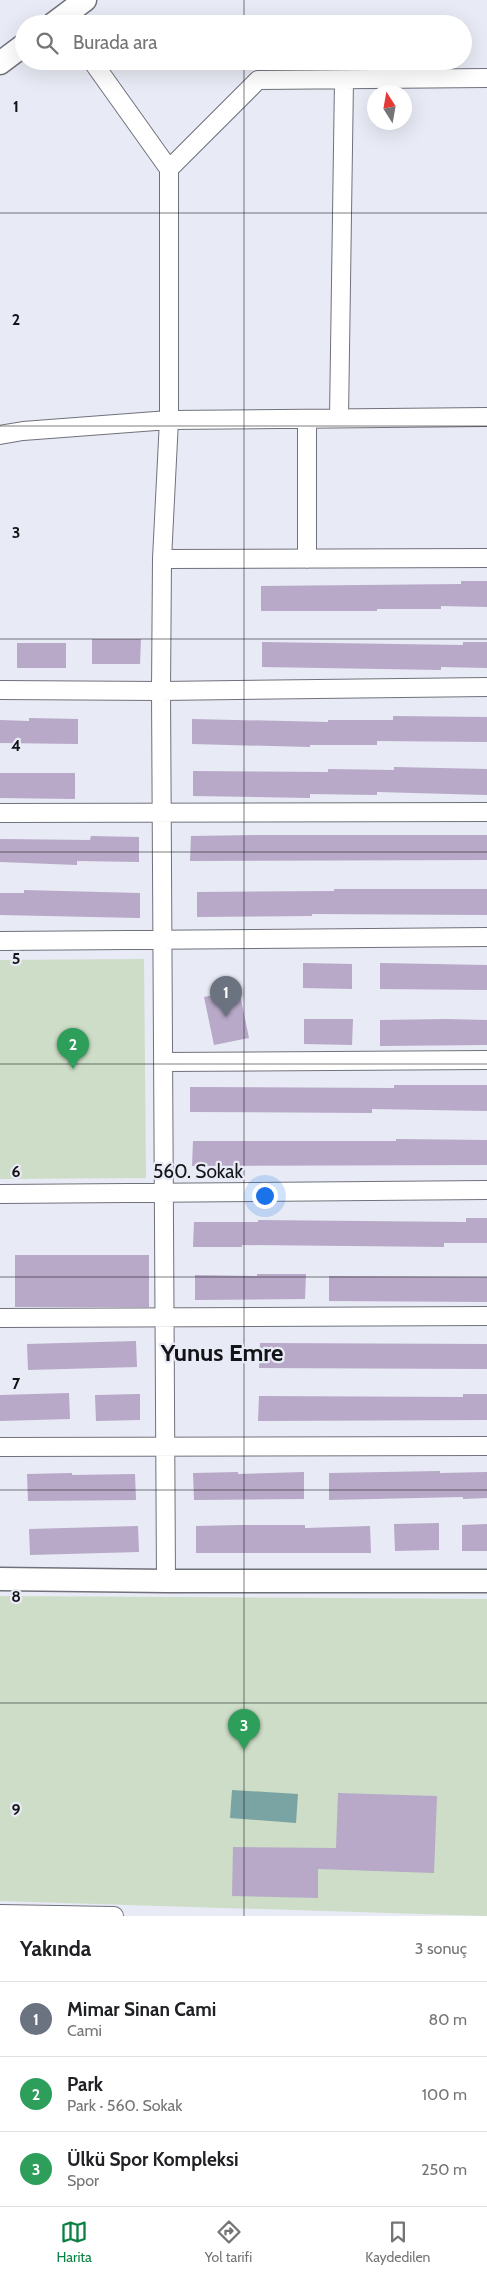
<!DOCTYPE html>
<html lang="tr">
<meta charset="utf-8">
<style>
:root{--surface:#fff;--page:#f2f2f2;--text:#202124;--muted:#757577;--line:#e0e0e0;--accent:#0b8043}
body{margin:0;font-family:Cabin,sans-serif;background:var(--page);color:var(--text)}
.compass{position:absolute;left:367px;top:85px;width:45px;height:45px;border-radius:50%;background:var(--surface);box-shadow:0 5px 20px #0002;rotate:349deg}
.you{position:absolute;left:264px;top:1195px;width:18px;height:18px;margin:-12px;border:4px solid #fff;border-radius:50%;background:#1a73e8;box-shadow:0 0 0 8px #1a73e833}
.badge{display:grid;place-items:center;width:32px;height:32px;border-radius:50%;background:var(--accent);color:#fff;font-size:16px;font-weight:700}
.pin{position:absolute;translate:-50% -41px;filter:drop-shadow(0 1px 2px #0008)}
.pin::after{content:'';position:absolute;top:26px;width:18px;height:15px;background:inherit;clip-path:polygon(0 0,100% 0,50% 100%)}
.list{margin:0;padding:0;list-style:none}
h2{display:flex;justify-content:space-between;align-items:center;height:65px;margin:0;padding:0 20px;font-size:21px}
h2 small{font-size:16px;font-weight:400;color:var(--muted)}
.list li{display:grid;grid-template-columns:32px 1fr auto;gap:15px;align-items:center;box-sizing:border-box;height:75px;padding:0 20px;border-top:1px solid var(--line)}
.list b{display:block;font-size:19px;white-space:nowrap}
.list p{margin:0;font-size:16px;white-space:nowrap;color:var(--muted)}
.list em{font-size:16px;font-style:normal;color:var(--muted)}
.icon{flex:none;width:28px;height:28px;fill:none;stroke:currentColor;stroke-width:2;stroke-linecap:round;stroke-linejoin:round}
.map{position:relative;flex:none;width:487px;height:1916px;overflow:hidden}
.search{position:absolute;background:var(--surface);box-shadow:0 5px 20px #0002;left:15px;right:15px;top:15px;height:55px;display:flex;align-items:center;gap:12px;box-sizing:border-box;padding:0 18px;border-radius:28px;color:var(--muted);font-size:19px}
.sheet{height:290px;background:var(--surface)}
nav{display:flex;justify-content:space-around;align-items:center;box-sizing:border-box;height:70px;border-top:1px solid var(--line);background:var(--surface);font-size:14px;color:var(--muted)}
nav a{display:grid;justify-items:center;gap:2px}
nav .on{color:var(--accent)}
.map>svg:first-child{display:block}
.green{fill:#cdddc7}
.water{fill:#7aa3a3}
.building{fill:#b7a9c7}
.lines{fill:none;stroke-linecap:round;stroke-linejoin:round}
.minor-casing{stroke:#70727b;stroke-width:20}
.tertiary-casing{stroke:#70727b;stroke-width:25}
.minor{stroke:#fff;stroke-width:18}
.tertiary{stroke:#fff;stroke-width:22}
.grid{fill:none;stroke:#131418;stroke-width:1;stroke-opacity:0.55}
.labels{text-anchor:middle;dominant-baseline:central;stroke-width:4.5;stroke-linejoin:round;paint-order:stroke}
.street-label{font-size:19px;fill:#131418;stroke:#e8eaf5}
.district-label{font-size:24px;font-weight:bold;fill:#131418;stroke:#e8eaf5}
.grid-label{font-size:16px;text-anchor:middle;font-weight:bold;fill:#131418;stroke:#e8eaf5;stroke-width:4.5;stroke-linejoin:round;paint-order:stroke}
</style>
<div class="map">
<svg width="487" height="1916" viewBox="0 0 487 1916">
<rect width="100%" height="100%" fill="#e8eaf5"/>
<!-- green -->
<path class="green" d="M144 959 146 1178 0 1179V960Z
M0 1596 487 1599V1916L0 1901Z"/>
<!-- water -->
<path class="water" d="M232 1790 298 1794 296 1823 230 1818Z"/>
<!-- building -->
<path class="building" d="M461 581H487V607L441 606V609H377V611H261V586L461 584Z
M92 639H141L140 664H92Z
M262 642 463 645V642H487V668L441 667V670L262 667Z
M17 643H66V668H17Z
M393 716 487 717V742L377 741V745H310V747L192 744V719L328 722V720H393Z
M29 718 78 719V744L0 743V720L29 721Z
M394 767 487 769V795L377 792V795L310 794V798L193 796V771L328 772V769L394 770Z
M0 773H75V799L0 798Z
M259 835H487V860L190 861 191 836Z
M91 836 139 837V862L77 861V865L0 862V839L90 840Z
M334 889H487V915L312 914V916L197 917V892L334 891Z
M24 890 140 893V918L0 915V893H24Z
M303 963 352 964V989L303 988Z
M380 963 487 965V990L380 989Z
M239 990 249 1038 214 1045 204 997Z
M304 1019H353L352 1045 304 1044Z
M446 1019 487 1020V1045L380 1046V1020Z
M394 1085H487V1111L372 1109V1113L190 1112V1087L394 1088Z
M396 1139 487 1140V1165L192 1166 193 1141H396Z
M466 1218H487V1243H444V1247L242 1245V1247H193L194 1222H258V1220L466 1222Z
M15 1255H149V1307H15Z
M257 1274H306L305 1299 195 1300V1275L257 1276Z
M329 1276 487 1277V1302L329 1301Z
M136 1341 137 1367 28 1370 27 1344Z
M260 1343 487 1344V1369L259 1368Z
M69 1393 70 1419 0 1421V1395Z
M140 1394V1420L96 1421 95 1395Z
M463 1394H487V1420L258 1421 259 1396 463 1397Z
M440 1471V1473L487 1472V1498L463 1499V1497L329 1500V1473Z
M238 1472V1474L304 1472V1499L194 1500 193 1473Z
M72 1473V1475L135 1474 136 1500 28 1501 27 1474Z
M439 1523V1550L395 1551 394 1524Z
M487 1524V1551H462V1525Z
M240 1525H305V1528L370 1526 371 1553H196V1526Z
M138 1526 139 1552 30 1555 29 1529Z
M338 1793 437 1796 434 1873 318 1869V1898L232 1896 233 1847 336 1848Z"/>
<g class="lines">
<!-- minor casing -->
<g class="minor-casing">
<path id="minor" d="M92 61 169 169
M339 418 344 80
M0 435 23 431 169 420V169L258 80 487 78
M162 559 487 558
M307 559V419
M0 690 161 691 487 687
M0 813 487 812
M0 941 487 937
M164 1062 487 1060
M0 1194 487 1190
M0 1318 487 1316
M0 1447 487 1446
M166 1581 161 691 162 559 169 420 487 417
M0 1914 114 1916"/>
</g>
<!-- tertiary casing -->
<g class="tertiary-casing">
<path id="tertiary" d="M53 24 85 0
M0 63 24 45
M0 1579 166 1581H487"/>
</g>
<!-- minor -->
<use href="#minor" class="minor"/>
<!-- tertiary -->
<use href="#tertiary" class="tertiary"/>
</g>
<!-- grid -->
<path class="grid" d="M244 0V24M244 61V1916M0 213H487M0 426H487M0 639H487M0 852H487M0 1064H487M0 1277H487M0 1490H487M0 1703H487"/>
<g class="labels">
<!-- street labels -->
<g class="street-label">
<text x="198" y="1171">560. Sokak</text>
</g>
<!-- district labels -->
<g class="district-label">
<text x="222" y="1352">Yunus Emre</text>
</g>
</g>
<g class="grid-label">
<text x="16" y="112">1</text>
<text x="16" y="325">2</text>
<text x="16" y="538">3</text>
<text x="16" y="751">4</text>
<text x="16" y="964">5</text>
<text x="16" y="1177">6</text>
<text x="16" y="1389">7</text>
<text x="16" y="1602">8</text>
<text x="16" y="1815">9</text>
</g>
</svg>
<svg class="compass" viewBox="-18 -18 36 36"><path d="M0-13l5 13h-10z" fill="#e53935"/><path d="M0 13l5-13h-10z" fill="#757577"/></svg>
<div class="you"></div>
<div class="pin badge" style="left:226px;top:1017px;background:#6b7280">1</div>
<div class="pin badge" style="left:73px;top:1069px;background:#2e9e5b">2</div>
<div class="pin badge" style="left:244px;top:1750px;background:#2e9e5b">3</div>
<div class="search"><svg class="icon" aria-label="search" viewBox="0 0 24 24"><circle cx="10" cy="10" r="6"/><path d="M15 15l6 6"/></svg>Burada ara</div>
</div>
<section class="sheet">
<h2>Yakında<small>3 sonuç</small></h2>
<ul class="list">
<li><span class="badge" style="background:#6b7280">1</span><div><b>Mimar Sinan Cami</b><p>Cami</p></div><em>80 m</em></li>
<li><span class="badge" style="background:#2e9e5b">2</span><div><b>Park</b><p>Park · 560. Sokak</p></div><em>100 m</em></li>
<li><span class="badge" style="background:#2e9e5b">3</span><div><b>Ülkü Spor Kompleksi</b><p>Spor</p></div><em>250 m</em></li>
</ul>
</section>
<nav>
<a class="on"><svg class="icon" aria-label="map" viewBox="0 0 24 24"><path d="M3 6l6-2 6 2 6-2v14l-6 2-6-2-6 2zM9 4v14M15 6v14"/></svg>Harita</a>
<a><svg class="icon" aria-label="directions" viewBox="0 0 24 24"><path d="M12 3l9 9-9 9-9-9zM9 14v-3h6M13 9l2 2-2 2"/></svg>Yol tarifi</a>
<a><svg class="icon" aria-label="saved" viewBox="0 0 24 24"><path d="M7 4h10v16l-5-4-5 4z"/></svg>Kaydedilen</a>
</nav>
